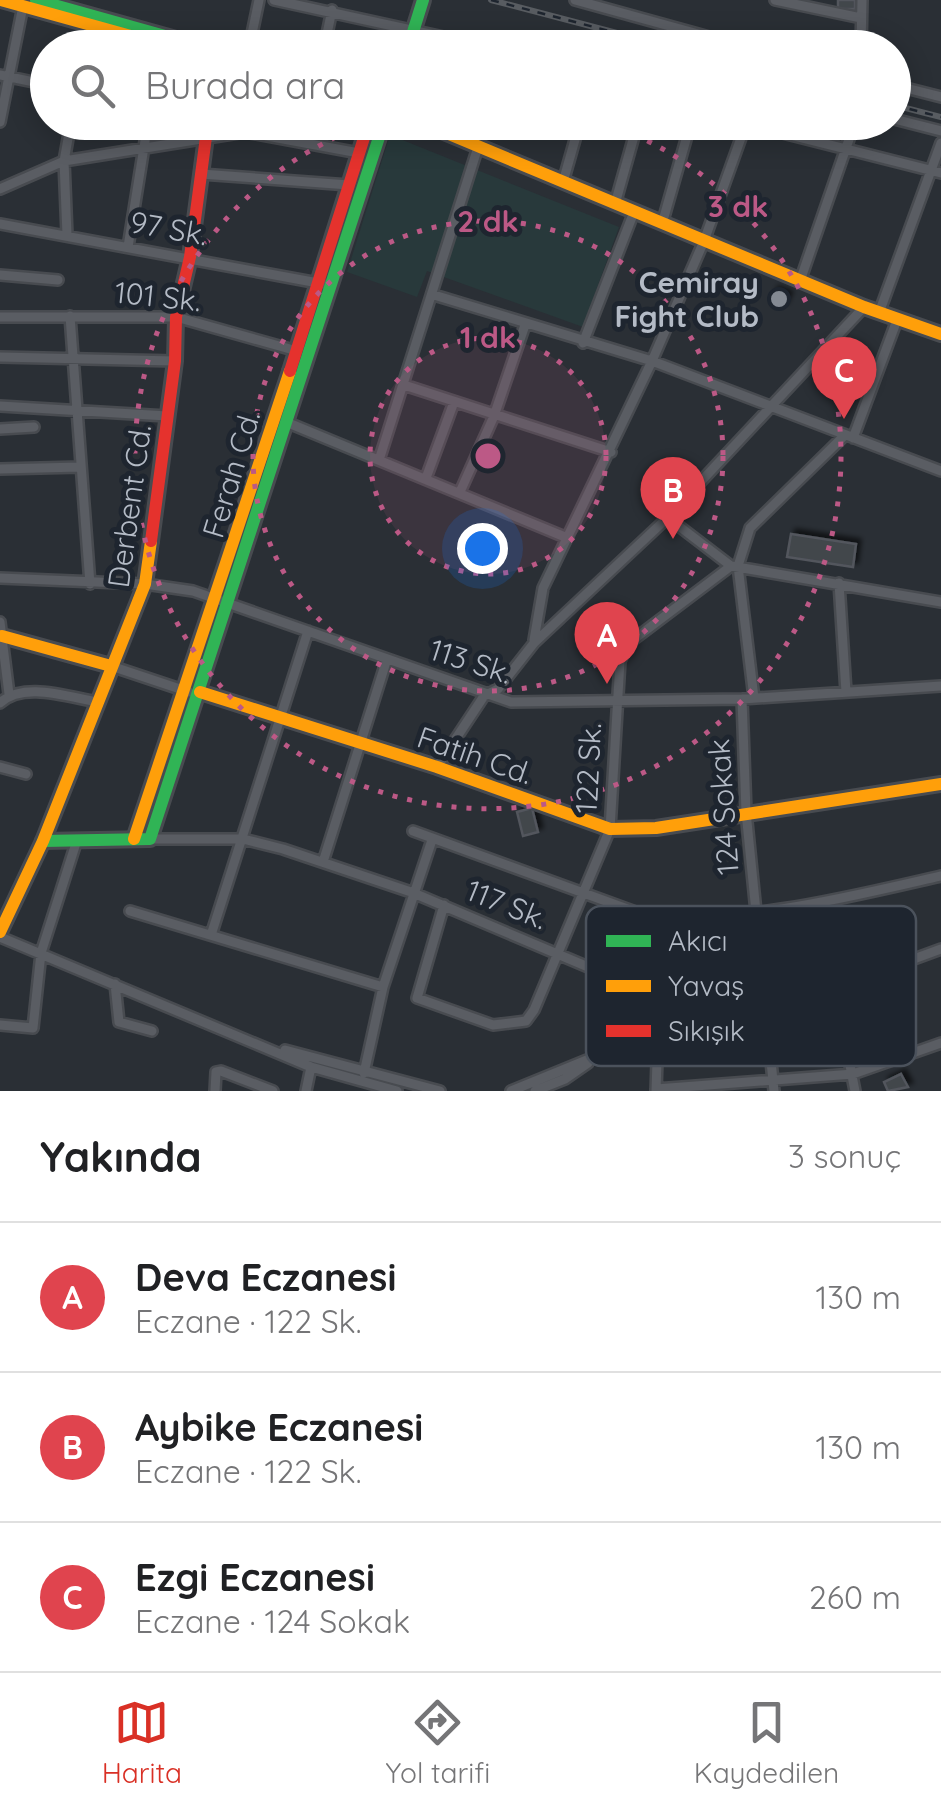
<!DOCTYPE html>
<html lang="tr">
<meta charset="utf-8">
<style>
:root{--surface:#fff;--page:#f6f6f6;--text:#202124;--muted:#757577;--line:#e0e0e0;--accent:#d93025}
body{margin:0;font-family:Quicksand,sans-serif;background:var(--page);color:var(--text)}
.you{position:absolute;left:482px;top:548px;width:35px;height:35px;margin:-25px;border:8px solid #fff;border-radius:50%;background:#1a73e8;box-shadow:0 0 0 15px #1a73e833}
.badge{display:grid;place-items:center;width:65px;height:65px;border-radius:50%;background:var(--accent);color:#fff;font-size:32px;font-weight:700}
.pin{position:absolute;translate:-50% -82px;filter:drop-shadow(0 2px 5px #0008)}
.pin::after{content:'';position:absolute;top:52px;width:35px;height:30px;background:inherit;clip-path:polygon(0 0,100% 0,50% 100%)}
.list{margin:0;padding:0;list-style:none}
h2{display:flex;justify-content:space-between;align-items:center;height:130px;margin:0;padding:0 40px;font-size:42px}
h2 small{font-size:32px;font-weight:400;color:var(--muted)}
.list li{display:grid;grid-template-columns:65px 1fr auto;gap:30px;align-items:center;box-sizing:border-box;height:150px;padding:0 40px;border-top:2px solid var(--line)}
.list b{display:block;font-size:38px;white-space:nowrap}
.list p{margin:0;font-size:32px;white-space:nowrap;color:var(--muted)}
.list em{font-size:32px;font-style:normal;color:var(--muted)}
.icon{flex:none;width:55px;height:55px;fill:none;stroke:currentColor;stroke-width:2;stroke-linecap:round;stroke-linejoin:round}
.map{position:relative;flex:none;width:941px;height:1091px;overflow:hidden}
.search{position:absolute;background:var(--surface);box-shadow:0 5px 25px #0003;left:30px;right:30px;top:30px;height:110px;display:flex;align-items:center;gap:25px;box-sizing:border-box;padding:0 35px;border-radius:55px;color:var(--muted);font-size:38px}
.sheet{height:580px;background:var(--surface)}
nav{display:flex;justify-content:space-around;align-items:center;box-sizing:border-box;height:140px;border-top:2px solid var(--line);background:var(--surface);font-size:28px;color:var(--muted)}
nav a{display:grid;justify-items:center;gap:5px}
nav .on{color:var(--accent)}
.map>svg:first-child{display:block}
.green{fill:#28393b}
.building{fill:#42464c;stroke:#52565d;stroke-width:2.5;filter:url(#shadow)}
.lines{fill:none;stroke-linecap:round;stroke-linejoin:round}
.street-casing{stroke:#484b50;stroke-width:14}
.fast-casing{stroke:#484b50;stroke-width:18}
.slow-casing{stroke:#484b50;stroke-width:18}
.jam-casing{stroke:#484b50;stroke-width:18}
.street{stroke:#5a5d63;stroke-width:9}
.fast{stroke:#30b455;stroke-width:12}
.slow{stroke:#ff9f0a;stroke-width:12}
.jam{stroke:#e5322d;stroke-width:12}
.rail-casing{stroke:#585c61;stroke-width:6}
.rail{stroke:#1e252f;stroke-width:2.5;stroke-dasharray:8;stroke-linecap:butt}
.ring{fill:none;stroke:#bc5986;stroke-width:5;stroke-dasharray:5 10}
.poi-dot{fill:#848a93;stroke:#1e252f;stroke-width:4}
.labels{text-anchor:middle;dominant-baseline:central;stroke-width:10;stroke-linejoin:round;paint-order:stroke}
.street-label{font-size:30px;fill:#b4bbc6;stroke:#1e252f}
.poi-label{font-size:30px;font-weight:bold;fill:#b4bbc6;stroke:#1e252f;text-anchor:end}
.key{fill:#1e252f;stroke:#4b525c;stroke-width:2.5}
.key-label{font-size:28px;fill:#b4bbc6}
.centre{fill:#bc5986;stroke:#1e252f;stroke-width:5}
.ring-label{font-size:30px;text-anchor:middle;font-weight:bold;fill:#bc5986;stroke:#1e252f;stroke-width:10;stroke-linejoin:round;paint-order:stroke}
</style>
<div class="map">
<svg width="941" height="1091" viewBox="0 0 941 1091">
<defs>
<filter id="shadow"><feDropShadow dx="4.5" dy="-4.5" stdDeviation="2.5" flood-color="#0009"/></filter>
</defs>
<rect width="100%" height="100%" fill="#2a2f35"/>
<!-- green -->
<path class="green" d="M390 135 619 227 583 327 427 271 417 297 347 272Z"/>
<!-- building -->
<path class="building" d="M838 0H855V9H838Z
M774 291 788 296 783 307 770 302Z
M791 534 856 544 853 567 787 557Z
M532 808 538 832 523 836 517 812Z
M901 1074 908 1087 888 1091 884 1082Z"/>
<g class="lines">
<!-- street casing -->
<g class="street-casing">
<path id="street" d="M274 0 494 48
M575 0 749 48
M775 0 861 18
M86 48 91 25
M249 48 259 0
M324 48 332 10
M600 48 601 42 620 48
M861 48 862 0
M0 75 48 85
M894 85 941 97
M894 119 941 131
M0 122 23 6
M739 122 941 173
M299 142 304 122
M201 174 349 185
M563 182 580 122
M0 189 64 161 245 132 359 153
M615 204 638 122
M0 224 329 285
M662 224 691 122
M67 235 64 161 71 122
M128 247 148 122
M0 275 58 280
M800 281 855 122
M434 295 652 361 941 471
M879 313 941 143
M70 316 90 584
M0 317H176L297 351
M583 343 634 212
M0 357 175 361
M404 385 611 452
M0 406 167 416
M286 422 565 537
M0 429 34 427
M853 438 897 320
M380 457 478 147
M0 469 80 467
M426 478 454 402
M460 492 494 416 525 325
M667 517 731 566
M0 578 145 584 193 591 511 702 742 699 941 686
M839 583 846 692
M0 622 9 694
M534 640 543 588 652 361 704 241 746 124
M111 666 189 692
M754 698 738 566 750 528 845 435
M742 699 746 812 774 1091
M0 703C23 681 68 697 98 702
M0 767 26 774
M437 767 484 696 498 689 534 643 664 521 864 307
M413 831 644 915C743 924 845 898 941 876
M150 839H243L283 849 411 892 626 983 731 1014 835 988 941 949
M323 862 387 659
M444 905 417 998 493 1025 526 1021 534 1010 610 829 620 661 629 643 731 566 941 602
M130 911 383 987
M212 932 308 631
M0 937 311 1067 397 1091
M115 984 119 1022 152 1031
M835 988 855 1091
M0 1025 33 1028 41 953 77 840
M285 1050 440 1091
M364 1073 383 987 432 840
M656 1089 853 1074 941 1043
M215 1091 216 1072 221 1071 273 1091
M306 1091 311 1067
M511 1091 658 1031 729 1015
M535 1091 565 1079 588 1063
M656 1091 658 1031"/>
</g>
<!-- fast casing -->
<g class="fast-casing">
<path id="fast" d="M36 0 208 48
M408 48 423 0
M43 841 150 839 384 122"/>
</g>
<!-- slow casing -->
<g class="slow-casing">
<path id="slow" d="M1 0 174 48
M420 122 864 307 941 334
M2 636 111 666
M200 692 437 767 610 829 656 828 941 784
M134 839 290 371
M0 932 43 841 145 584 151 541"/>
</g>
<!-- jam casing -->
<g class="jam-casing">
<path id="jam" d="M290 371 369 122
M151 541 175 361 176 317 190 257 208 122"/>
</g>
<!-- street -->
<use href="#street" class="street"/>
<!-- fast -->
<use href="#fast" class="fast"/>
<!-- slow -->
<use href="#slow" class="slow"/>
<!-- jam -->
<use href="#jam" class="jam"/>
<!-- rail casing -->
<g class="rail-casing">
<path id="rail" d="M491 0 674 48
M894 105 941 117"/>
</g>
<!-- rail -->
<use href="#rail" class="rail"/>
</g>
<!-- distance rings -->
<circle cx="488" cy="456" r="118" fill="#bc5986" fill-opacity=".12"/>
<g class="ring">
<circle cx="488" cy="456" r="118"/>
<circle cx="488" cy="456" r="235"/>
<path d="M606 123A353 353 0 1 1 370 123"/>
</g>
<!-- markers -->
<circle class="poi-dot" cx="779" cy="299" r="10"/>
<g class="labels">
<!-- street labels -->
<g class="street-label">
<text transform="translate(169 228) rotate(10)">97 Sk.</text>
<text transform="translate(158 296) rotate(6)">101 Sk.</text>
<text transform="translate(231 474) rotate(-73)">Ferah Cd.</text>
<text transform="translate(129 506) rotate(-82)">Derbent Cd.</text>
<text transform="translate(471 661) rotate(18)">113 Sk.</text>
<text transform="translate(475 755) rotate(19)">Fatih Cd.</text>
<text transform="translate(588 768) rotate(-87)">122 Sk.</text>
<text transform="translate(723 807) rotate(-94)">124 Sokak</text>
<text transform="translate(507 904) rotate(22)">117 Sk.</text>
</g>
<!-- poi labels -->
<g class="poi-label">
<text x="759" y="282">Cemiray<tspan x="759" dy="34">Fight Club</tspan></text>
</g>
</g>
<!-- legend -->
<rect x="586" y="906" width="330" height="160" rx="15" class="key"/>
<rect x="606" y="935" width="45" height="12" fill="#30b455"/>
<rect x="606" y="980" width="45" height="12" fill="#ff9f0a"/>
<rect x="606" y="1025" width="45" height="12" fill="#e5322d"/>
<g class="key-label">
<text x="668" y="951">Akıcı</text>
<text x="668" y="996">Yavaş</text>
<text x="668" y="1041">Sıkışık</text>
</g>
<circle cx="488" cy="456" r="15" class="centre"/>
<g class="ring-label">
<text x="738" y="217">3 dk</text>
<text x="488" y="232">2 dk</text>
<text x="488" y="348">1 dk</text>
</g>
</svg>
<div class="you"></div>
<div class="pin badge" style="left:607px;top:684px;background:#e0444e">A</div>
<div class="pin badge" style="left:673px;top:539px;background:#e0444e">B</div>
<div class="pin badge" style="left:844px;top:419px;background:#e0444e">C</div>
<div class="search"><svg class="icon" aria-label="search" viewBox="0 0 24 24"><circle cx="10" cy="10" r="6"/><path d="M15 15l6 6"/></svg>Burada ara</div>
</div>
<section class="sheet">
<h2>Yakında<small>3 sonuç</small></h2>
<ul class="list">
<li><span class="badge" style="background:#e0444e">A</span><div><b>Deva Eczanesi</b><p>Eczane · 122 Sk.</p></div><em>130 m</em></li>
<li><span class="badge" style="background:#e0444e">B</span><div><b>Aybike Eczanesi</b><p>Eczane · 122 Sk.</p></div><em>130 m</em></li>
<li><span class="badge" style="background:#e0444e">C</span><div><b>Ezgi Eczanesi</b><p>Eczane · 124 Sokak</p></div><em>260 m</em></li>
</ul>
</section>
<nav>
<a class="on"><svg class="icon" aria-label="map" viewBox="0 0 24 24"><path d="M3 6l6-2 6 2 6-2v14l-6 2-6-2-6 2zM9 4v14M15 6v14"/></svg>Harita</a>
<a><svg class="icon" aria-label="directions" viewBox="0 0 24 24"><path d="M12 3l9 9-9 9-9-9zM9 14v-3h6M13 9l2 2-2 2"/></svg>Yol tarifi</a>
<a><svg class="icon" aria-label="saved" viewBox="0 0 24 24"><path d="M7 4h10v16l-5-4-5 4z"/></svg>Kaydedilen</a>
</nav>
